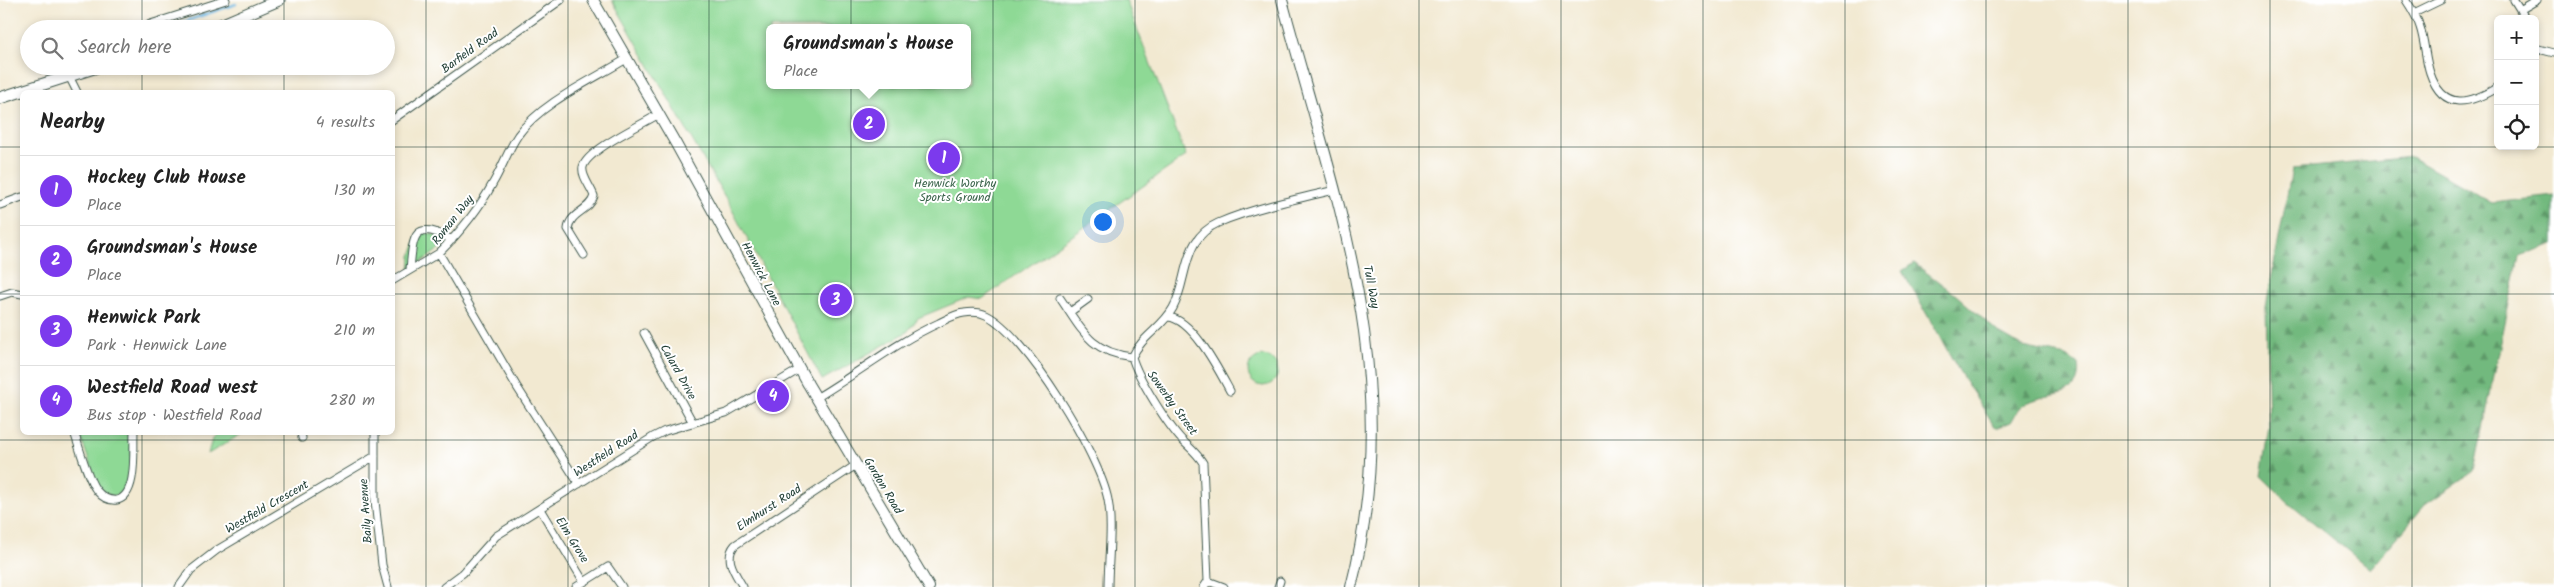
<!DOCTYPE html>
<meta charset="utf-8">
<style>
:root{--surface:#fff;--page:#f2f2f2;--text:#222;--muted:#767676;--line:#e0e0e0;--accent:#7c3aed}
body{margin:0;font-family:Kalam,sans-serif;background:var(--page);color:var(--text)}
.controls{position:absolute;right:15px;top:15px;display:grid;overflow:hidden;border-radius:8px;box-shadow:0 2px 8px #0003}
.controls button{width:45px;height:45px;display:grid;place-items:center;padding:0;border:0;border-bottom:1px solid var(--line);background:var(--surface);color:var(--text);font:25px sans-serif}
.you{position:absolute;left:1102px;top:221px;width:18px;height:18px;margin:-12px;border:4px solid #fff;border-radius:50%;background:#1a73e8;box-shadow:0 0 0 8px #1a73e833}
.badge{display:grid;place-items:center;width:32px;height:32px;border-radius:50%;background:var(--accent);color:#fff;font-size:16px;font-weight:700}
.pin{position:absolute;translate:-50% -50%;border:2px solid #fff;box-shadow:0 1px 5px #0006}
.popup{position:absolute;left:766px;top:24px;width:205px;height:65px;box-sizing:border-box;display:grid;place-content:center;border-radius:8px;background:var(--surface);filter:drop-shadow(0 1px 4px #0005);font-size:16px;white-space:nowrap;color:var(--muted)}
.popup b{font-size:19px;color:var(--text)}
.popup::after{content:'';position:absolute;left:50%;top:100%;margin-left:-10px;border:10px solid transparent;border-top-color:var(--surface)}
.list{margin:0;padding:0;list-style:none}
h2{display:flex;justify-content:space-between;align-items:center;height:65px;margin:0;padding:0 20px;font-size:21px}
h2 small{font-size:16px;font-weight:400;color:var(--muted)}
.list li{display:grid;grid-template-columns:32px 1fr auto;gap:15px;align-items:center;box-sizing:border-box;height:70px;padding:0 20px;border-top:1px solid var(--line)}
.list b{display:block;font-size:19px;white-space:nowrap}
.list p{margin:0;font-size:16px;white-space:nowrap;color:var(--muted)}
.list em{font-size:16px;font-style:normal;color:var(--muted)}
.icon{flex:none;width:28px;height:28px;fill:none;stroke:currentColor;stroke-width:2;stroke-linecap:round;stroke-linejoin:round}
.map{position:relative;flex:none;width:2554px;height:587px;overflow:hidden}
.search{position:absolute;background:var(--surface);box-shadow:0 2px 8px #0003;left:20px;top:20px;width:375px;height:55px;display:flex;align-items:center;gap:12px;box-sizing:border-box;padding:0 18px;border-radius:28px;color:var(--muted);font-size:19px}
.panel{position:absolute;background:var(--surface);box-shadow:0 2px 8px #0003;left:20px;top:90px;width:375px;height:345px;border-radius:8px}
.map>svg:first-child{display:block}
.green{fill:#8ed995;stroke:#568b64;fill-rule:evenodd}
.forest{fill:url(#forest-firs);stroke:#487b59}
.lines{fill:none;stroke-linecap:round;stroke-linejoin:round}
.stream{stroke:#69b6e2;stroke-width:2.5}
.street-casing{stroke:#3f574c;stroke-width:9}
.secondary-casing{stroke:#3f574c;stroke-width:12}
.primary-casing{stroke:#3f574c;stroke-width:13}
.street{stroke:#fff;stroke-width:7}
.secondary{stroke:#fff;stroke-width:10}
.primary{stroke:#fff;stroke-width:11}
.grid{fill:none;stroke:#1f3d34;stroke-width:1;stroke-opacity:0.55}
.labels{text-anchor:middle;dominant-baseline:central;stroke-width:4;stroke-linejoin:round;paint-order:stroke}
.street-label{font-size:12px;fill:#1f3d34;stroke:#fff}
.park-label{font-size:12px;fill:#3b644c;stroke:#fff}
</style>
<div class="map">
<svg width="2554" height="587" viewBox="0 0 2554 587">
<defs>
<pattern id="forest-firs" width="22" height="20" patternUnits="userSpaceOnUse" patternTransform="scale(1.25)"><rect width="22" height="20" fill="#72b97e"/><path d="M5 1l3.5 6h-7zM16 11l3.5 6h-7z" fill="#5d9868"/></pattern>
</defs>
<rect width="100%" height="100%" fill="#fff"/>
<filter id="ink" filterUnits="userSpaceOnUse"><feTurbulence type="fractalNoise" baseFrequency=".02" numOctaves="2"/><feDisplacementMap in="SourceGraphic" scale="10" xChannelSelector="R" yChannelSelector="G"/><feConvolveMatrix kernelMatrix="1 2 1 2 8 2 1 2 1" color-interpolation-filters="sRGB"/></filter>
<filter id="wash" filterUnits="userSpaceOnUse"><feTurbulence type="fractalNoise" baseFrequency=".0096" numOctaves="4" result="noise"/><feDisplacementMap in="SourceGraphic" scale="20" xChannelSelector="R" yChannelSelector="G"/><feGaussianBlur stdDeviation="1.12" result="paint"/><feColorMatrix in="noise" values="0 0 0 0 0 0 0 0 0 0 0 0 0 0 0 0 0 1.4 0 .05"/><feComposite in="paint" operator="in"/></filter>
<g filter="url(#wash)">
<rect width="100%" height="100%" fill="#f2e9d1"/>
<!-- green -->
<path class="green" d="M612 0H1126L1186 156 982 299 969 297 918 318 907 332 822 380 729 204ZM770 28H968V85H770Z
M420 231 452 240 410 270 411 256Z
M1248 371a15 15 0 1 1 30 0a15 15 0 1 1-30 0Z
M79 433H131C130 451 137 494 112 496L100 489 98 485Z
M216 433V432L243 433 208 454 212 439Z"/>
<!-- forest -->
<path class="forest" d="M2411 157 2492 203 2554 196V244L2519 256 2474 471 2425 505 2370 569 2286 500 2261 476 2269 426 2266 307 2292 169Z
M1914 263 1956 295 1999 333 2023 347 2066 356 2078 365C2084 405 2039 388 2019 409 2016 412 2014 418 2011 422L1996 428 1962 376 1902 271Z"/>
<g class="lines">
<!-- stream -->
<path class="stream" d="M163 29 236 4"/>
</g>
</g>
<g filter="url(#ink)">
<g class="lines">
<!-- street casing -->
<g class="street-casing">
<path id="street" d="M2406 0C2412 9 2417 17 2420 27 2425 42 2425 58 2430 73 2443 112 2470 104 2498 87
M2514 0 2526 19
M2520 10 2537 0
M2414 13 2441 0
M135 29 226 0
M2535 48 2554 53
M69 76 77 92
M392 120 561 0
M0 205 22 197
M584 255 568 229C570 212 590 211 594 196 591 187 581 176 583 167 587 150 643 124 659 114
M410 270C413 234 414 219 452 240
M392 281 439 253
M0 296 12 292 22 294
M1060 298C1082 330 1090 352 1132 357
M1070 312 1088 299
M1168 317C1193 319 1219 371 1230 391
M644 333 693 423
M816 398C858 373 895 343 939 323 947 319 955 314 964 313 971 312 980 312 986 315 1026 334 1100 456 1108 500 1113 525 1108 560 1108 587
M74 432C79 446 88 481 97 491 102 497 109 501 117 500 138 496 133 449 134 432
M301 432 302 438
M375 432V501L382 565 388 587
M579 484 517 387 439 253C460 232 479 209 493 183 502 168 508 150 518 135 542 102 593 80 628 58
M540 509 584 582 608 567 622 587
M1208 581 1224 587
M179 587 191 570 217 550 375 456
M444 587 463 573 496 536 653 437 665 431 726 413 800 369
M576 587 584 582
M743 587C736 574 723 559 735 545L856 465
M1204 587 1208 581 1203 463C1197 453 1190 448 1182 440 1167 424 1138 378 1132 357 1143 335 1162 328 1173 308 1184 288 1183 263 1195 243 1200 235 1209 227 1218 223 1250 209 1300 198 1335 190
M1278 587 1280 581"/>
</g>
<!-- secondary casing -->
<g class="secondary-casing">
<path id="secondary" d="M593 0 676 144 808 384 929 587
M1282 0C1336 201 1406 376 1351 587"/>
</g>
<!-- primary casing -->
<g class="primary-casing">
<path id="primary" d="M211 29 279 0
M0 98 100 66"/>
</g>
<!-- street -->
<use href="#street" class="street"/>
<!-- secondary -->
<use href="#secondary" class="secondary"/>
<!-- primary -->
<use href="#primary" class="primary"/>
</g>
</g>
<!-- grid -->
<path class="grid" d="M142 0V29M284 0V29M426 0V587M568 0V587M709 0V587M851 0V587M993 0V587M1135 0V587M1277 0V587M1419 0V587M1561 0V587M1703 0V587M1845 0V587M1986 0V587M2128 0V587M2270 0V587M2412 0V587M142 66V92M284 66V92M0 147H22M392 147H2554M0 294H22M392 294H2554M142 432V587M284 432V587M0 440H2554"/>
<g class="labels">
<!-- street labels -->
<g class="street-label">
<text transform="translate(470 51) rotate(-36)">Barfield Road</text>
<text transform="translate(453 220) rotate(-52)">Roman Way</text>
<text transform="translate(761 274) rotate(62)">Henwick Lane</text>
<text transform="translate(1371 287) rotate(79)">Tull Way</text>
<text transform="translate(678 372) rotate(61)">Calard Drive</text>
<text transform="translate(1172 403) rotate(54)">Sowerby Street</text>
<text transform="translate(606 454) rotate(-33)">Westfield Road</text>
<text transform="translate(883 486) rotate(59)">Gordon Road</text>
<text transform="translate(267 507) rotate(-30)">Westfield Crescent</text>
<text transform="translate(769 508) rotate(-33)">Elmhurst Road</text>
<text transform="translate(366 511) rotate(-94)">Baily Avenue</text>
<text transform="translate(572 540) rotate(58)">Elm Grove</text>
</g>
<!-- park labels -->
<g class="park-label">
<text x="955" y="183">Henwick Worthy<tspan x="955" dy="14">Sports Ground</tspan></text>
</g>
</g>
</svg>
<div class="controls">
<button>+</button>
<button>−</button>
<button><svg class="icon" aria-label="locate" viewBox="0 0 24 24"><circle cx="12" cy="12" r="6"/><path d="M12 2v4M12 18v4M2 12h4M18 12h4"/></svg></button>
</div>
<div class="you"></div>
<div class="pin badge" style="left:944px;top:158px">1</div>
<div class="pin badge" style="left:869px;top:124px">2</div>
<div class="popup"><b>Groundsman's House</b>Place</div>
<div class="pin badge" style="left:836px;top:300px">3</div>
<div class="pin badge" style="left:773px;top:396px">4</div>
<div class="search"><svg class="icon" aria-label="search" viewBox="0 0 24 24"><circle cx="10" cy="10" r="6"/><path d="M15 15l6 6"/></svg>Search here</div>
<section class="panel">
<h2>Nearby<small>4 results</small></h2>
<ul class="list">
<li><span class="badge">1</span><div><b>Hockey Club House</b><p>Place</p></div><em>130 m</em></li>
<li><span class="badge">2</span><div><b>Groundsman's House</b><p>Place</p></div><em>190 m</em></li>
<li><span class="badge">3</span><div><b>Henwick Park</b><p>Park · Henwick Lane</p></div><em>210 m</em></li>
<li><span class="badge">4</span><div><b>Westfield Road west</b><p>Bus stop · Westfield Road</p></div><em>280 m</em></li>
</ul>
</section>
</div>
